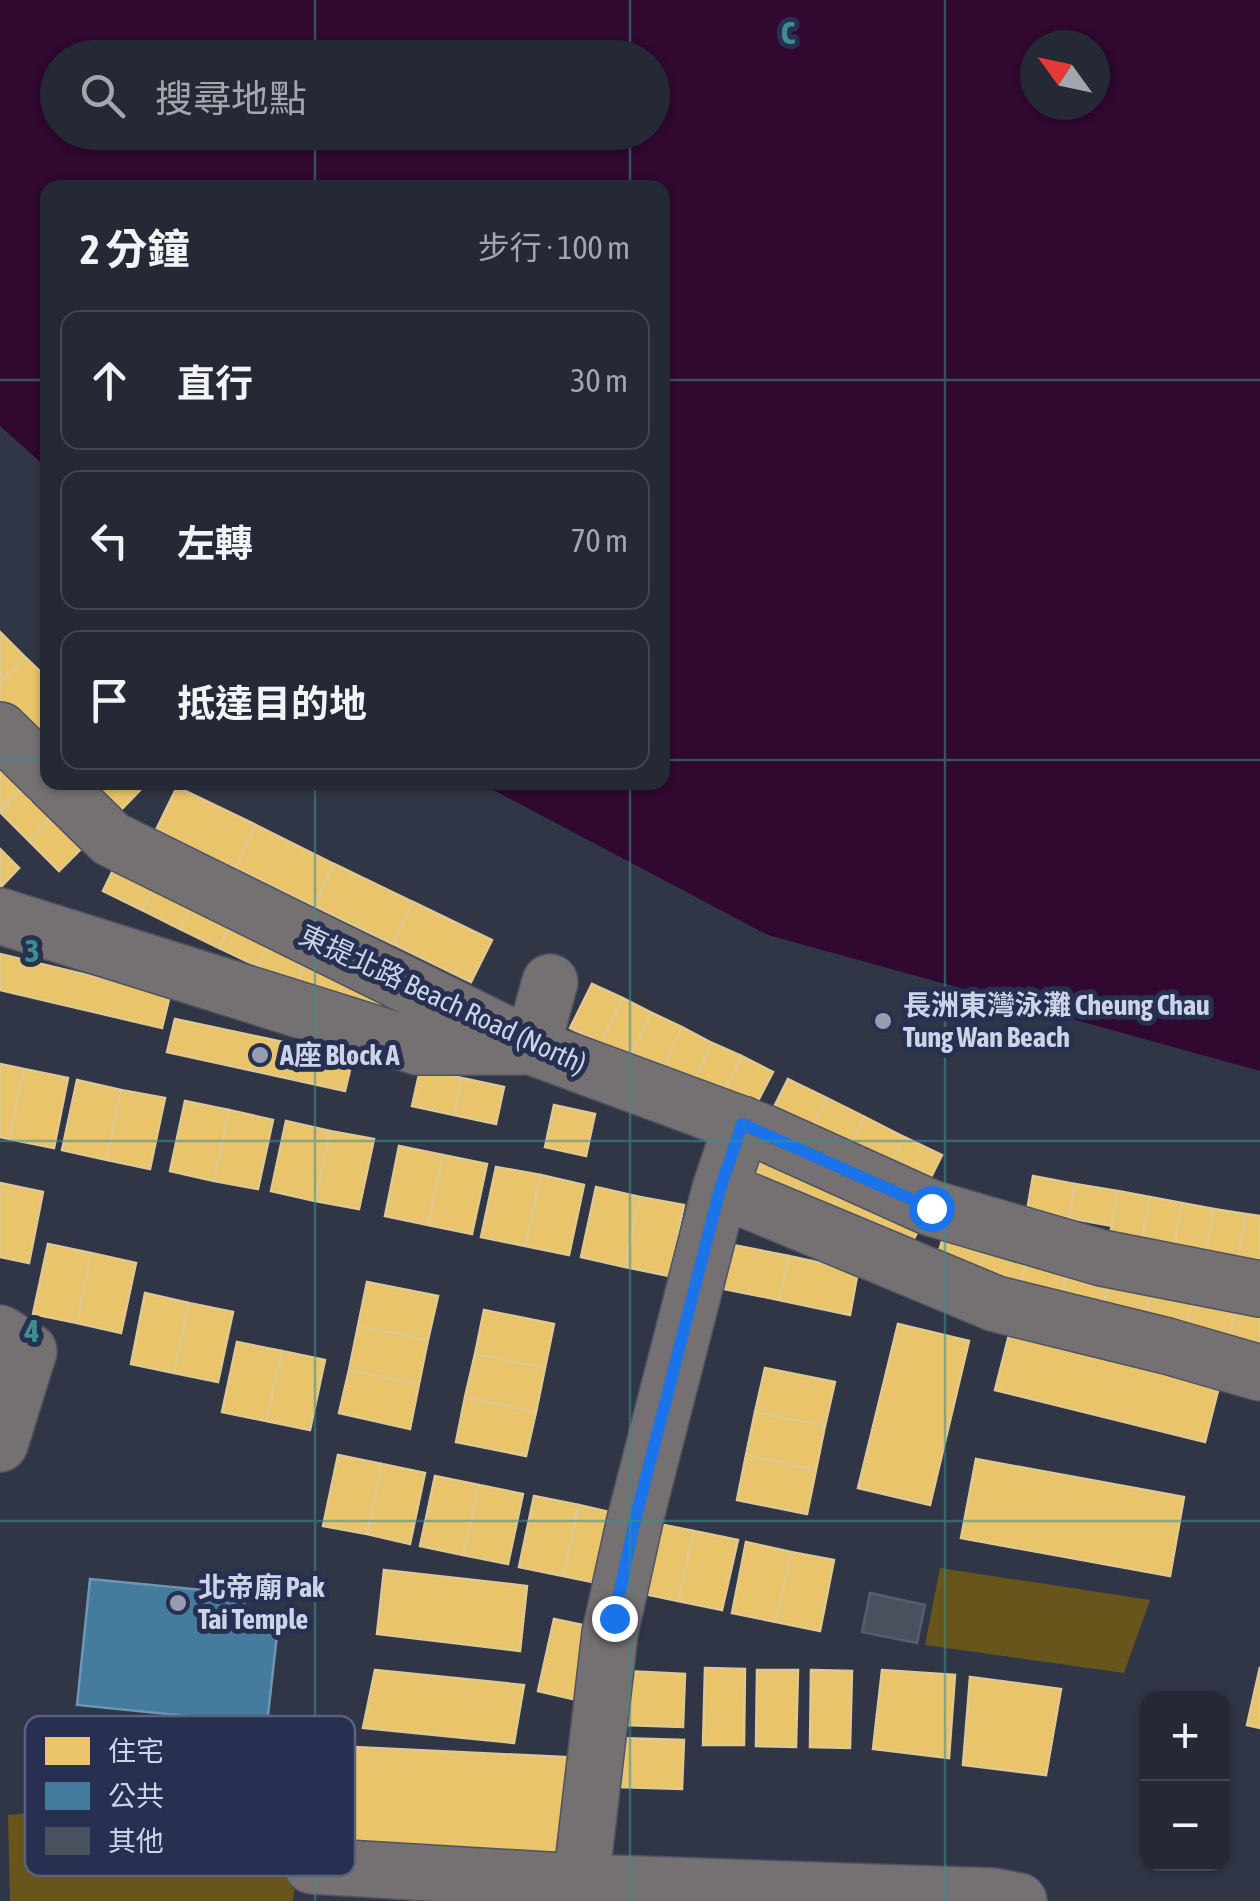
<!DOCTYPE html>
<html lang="zh-TW">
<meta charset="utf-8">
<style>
:root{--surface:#252835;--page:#313441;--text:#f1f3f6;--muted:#a3a6ad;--line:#424450}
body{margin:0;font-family:"Asap Condensed","Noto Sans TC",sans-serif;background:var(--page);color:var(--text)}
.controls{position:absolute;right:30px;bottom:30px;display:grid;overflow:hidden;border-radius:20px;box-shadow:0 2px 8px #0004}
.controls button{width:90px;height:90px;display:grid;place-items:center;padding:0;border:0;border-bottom:2px solid var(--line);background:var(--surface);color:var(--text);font:50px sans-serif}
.compass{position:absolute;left:1020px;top:30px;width:90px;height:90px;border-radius:50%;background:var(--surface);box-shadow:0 2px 8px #0004;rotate:303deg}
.stop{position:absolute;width:30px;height:30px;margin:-22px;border:8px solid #1a73e8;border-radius:50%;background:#fff}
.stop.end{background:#1a73e8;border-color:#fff;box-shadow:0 2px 10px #0008}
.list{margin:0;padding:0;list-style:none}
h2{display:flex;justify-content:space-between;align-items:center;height:130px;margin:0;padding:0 40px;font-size:42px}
h2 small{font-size:32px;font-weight:400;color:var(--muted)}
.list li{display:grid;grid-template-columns:65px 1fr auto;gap:30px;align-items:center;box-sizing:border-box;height:140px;margin:0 20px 20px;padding:0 20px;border:2px solid var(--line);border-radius:20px}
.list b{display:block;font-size:38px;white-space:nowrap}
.list em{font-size:32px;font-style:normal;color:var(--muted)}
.icon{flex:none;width:55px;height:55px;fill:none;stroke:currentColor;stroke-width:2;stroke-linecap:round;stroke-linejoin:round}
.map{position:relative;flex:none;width:1260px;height:1901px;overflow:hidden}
.search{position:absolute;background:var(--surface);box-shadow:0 2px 8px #0004;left:40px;top:40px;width:630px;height:110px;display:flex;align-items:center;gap:25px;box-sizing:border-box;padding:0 35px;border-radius:55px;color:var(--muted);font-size:38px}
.panel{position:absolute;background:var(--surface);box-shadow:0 2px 8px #0004;left:40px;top:180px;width:630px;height:610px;border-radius:20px}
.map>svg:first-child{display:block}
.green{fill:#67551b}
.water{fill:#300830;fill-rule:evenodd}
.homes{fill:#e9c46a;stroke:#e0c990;stroke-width:2.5}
.public{fill:#457b9d;stroke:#6e96b4;stroke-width:2.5}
.building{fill:#49515e;stroke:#565e6d;stroke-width:2.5}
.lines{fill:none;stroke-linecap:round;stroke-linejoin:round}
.street-casing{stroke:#4f5363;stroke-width:58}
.street{stroke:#757071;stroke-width:55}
.route{stroke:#1a73e8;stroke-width:12}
.grid{fill:none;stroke:#3e8e8d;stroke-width:2.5;stroke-opacity:0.55}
.poi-dot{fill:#969db0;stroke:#273051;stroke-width:4}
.labels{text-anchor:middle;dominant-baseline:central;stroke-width:10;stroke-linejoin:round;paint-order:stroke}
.street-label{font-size:28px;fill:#ccd4e9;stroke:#273051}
.poi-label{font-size:28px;font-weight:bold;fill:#ccd4e9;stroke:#273051;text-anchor:start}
.key{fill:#273051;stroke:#59617f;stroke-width:2.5}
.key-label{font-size:28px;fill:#ccd4e9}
.grid-label{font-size:32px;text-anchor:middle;font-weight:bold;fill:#3e8e8d;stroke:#273051;stroke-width:10;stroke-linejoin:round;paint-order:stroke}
</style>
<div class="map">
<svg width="1260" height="1901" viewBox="0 0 1260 1901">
<rect width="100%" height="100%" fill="#313647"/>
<!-- green -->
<path class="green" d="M940 1568 1150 1600 1124 1673 925 1645Z
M109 1805 301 1830 293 1901H10L8 1815Z"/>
<!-- water -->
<path class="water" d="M0 0H1260V1071L768 935 480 783 662 782V188H48L47 468 0 426ZM1035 45H1095V105H1035ZM58 58H652V132H58Z"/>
<!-- homes -->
<path class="homes" d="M0 632 25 657 0 683Z
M25 657 48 679V745L0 699V683Z
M0 758 26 784 0 809Z
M85 782H148L117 814Z
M26 784 56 814 29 841 0 812Z
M177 787 256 825 235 868 156 830Z
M56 814 86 844 59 871 29 841Z
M256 825 334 864 314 906 235 868Z
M0 849 19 868 0 888Z
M120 856 159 876 142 910 103 891Z
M334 864 413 902 393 944 314 906Z
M159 876 197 894 180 929 142 910Z
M197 894 236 914 219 948 180 929Z
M413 902 492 940 471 982 393 944Z
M236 914 275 933 257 966 219 948Z
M275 933 312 951 295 985 257 966Z
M312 951 351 970 334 1003 295 985Z
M0 954 170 995 162 1028 0 990Z
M351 970 390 989 373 1022 334 1003Z
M592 984 623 998 601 1043 570 1028Z
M623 998 652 1013 629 1057 601 1043Z
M652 1013 682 1027 661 1072 629 1057Z
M175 1019 353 1057 345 1091 167 1052Z
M682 1027 712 1043 691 1087 661 1072Z
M712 1043 742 1056 719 1101 691 1087Z
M742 1056 773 1072 750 1116 719 1101Z
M0 1064 24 1069 9 1139 0 1137Z
M24 1069 68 1078 54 1148 9 1139Z
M420 1070 462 1078 454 1115 412 1106Z
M462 1078 504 1087 496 1124 454 1115Z
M788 1079 827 1098 810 1132 771 1113Z
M77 1080 121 1090 107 1160 62 1150Z
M121 1090 165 1098 150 1169 107 1160Z
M827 1098 865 1117 848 1151 810 1132Z
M185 1101 229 1110 214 1181 170 1171Z
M554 1105 595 1114 586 1156 545 1147Z
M229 1110 273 1120 258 1189 214 1181Z
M865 1117 904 1137 887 1170 848 1151Z
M286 1121 330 1131 315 1201 271 1191Z
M330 1131 374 1139 359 1209 315 1201Z
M904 1137 942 1155 925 1189 887 1170Z
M399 1146 443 1155 428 1225 385 1216Z
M768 1146 807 1165 790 1199 751 1180Z
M443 1155 487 1164 472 1234 428 1225Z
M807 1165 845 1184 828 1218 790 1199Z
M496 1167 541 1175 525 1246 481 1237Z
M541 1175 584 1185 569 1255 525 1246Z
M1033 1176 1075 1184 1069 1218 1027 1211Z
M0 1183 43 1192 29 1263 0 1257Z
M845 1184 884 1203 867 1238 828 1218Z
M1075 1184 1118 1191 1112 1226 1069 1218Z
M596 1187 640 1197 625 1267 581 1257Z
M1118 1191 1150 1197 1141 1245 1109 1240Z
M640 1197 684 1205 669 1276 625 1267Z
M1150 1197 1182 1203 1173 1251 1141 1245Z
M884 1203 922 1223 905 1256 867 1238Z
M1182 1203 1214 1209 1205 1257 1173 1251Z
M1214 1209 1246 1214 1237 1263 1205 1257Z
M1246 1214 1260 1216V1267L1237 1263Z
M946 1228 988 1240 977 1276 935 1264Z
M988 1240 1029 1251 1019 1288 977 1276Z
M718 1242 789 1256 779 1300 709 1286Z
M48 1244 91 1253 77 1323 33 1314Z
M1029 1251 1070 1263 1060 1300 1019 1288Z
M91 1253 136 1263 121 1333 77 1323Z
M789 1256 858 1271 850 1315 779 1300Z
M1070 1263 1112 1274 1101 1310 1060 1300Z
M1112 1274 1153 1286 1142 1323 1101 1310Z
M367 1282 438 1296 428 1340 358 1326Z
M1153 1286 1194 1297 1184 1334 1142 1323Z
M145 1293 189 1303 174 1373 131 1364Z
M1194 1297 1236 1310 1226 1346 1184 1334Z
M189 1303 233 1312 218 1382 174 1373Z
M484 1310 554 1324 545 1368 475 1354Z
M1236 1310 1260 1316V1356L1226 1346Z
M1013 1319 1223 1371 1205 1442 995 1390Z
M898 1324 969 1341 930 1505 858 1488Z
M358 1326 428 1340 419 1384 349 1370Z
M237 1342 282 1351 266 1421 222 1412Z
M282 1351 325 1360 310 1430 266 1421Z
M475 1354 545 1368 536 1412 465 1397Z
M765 1368 835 1382 825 1426 755 1412Z
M349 1370 419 1384 410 1429 339 1413Z
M465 1397 536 1412 526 1456 456 1442Z
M755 1412 825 1426 816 1470 746 1455Z
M338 1455 382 1464 367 1534 323 1526Z
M746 1455 816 1470 807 1514 737 1500Z
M976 1459 1184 1497 1170 1576 961 1538Z
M382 1464 425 1473 410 1544 367 1534Z
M435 1476 479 1485 463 1555 420 1546Z
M479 1485 523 1494 508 1564 463 1555Z
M534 1496 579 1505 563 1576 519 1567Z
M579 1505 622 1515 607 1585 563 1576Z
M649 1522 694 1531 678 1601 635 1592Z
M694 1531 738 1540 722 1610 678 1601Z
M746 1542 791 1552 776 1622 732 1613Z
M791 1552 834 1560 820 1631 776 1622Z
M384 1570 527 1586 520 1651 377 1634Z
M554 1619 597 1628 581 1701 538 1691Z
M1260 1667V1728L1247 1725Z
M705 1668 745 1669 744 1745H703Z
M375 1670 524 1685 514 1743 363 1728Z
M757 1670H798L796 1747 756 1746Z
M811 1670 852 1671 850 1748 810 1747Z
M882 1670 955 1675 949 1758 873 1749Z
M626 1671 685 1674 683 1727 623 1725Z
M970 1677 1061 1689 1046 1775 963 1765Z
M619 1738 684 1740 682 1789 617 1787Z
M354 1747 584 1758 572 1863 344 1840Z"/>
<!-- public -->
<path class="public" d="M90 1579 245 1594 242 1623 278 1626 267 1724 77 1705Z"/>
<!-- building -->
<path class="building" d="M870 1593 925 1605 917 1643 862 1632Z"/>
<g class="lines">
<!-- street casing -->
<g class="street-casing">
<path id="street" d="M0 730 48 777
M53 782 111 839 532 1047 765 1133 931 1208 1102 1258 1260 1289
M0 916 418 1047H522
M532 1047 550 982
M720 1189 996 1304 1167 1346 1260 1373
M0 1333 29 1351 0 1444
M312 1866 581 1882 993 1896 1019 1901
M581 1882 610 1633 635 1520 720 1189 742 1124"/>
</g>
<!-- street -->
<use href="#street" class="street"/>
</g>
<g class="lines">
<!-- route -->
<path class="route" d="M614 1618 635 1520 720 1189 742 1124 931 1208"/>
</g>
<!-- grid -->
<path class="grid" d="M315 0V58M630 0V58M945 0V1901M315 132V188M630 132V188M0 380H48M662 380H1260M0 760H48M662 760H1260M315 782V1901M630 782V1901M0 1141H1260M0 1521H1260"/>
<!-- markers -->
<g class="poi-dot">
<circle cx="883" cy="1021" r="10"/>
<circle cx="260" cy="1055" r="10"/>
<circle cx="178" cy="1603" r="10"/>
</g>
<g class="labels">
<!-- street labels -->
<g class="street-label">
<text transform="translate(443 999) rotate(25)">東提北路 Beach Road (North)</text>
</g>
<!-- poi labels -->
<g class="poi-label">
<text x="903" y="1005">長洲東灣泳灘 Cheung Chau<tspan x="903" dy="32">Tung Wan Beach</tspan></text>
<text x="280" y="1055">A座 Block A</text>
<text x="198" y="1587">北帝廟 Pak<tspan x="198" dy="32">Tai Temple</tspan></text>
</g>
</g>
<!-- legend -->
<rect x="25" y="1716" width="330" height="160" rx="15" class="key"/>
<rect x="45" y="1737" width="45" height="28" fill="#e9c46a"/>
<rect x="45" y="1782" width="45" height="28" fill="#457b9d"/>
<rect x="45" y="1827" width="45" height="28" fill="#49515e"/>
<g class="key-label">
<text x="108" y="1761">住宅</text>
<text x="108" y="1806">公共</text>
<text x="108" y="1851">其他</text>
</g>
<g class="grid-label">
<text x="788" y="44">C</text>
<text x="32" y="962">3</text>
<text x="32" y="1342">4</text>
</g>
</svg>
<div class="controls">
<button>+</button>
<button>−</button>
</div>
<svg class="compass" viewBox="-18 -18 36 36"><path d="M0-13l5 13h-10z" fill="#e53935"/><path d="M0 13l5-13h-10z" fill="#a3a6ad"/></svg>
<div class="stop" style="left:931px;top:1208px"></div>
<div class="stop end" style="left:614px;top:1618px"></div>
<div class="search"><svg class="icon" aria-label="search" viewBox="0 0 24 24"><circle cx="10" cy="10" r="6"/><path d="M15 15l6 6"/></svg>搜尋地點</div>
<section class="panel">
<h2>2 分鐘<small>步行 · 100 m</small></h2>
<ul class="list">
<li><svg class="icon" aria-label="ahead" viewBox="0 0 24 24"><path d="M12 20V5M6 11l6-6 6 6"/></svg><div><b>直行</b></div><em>30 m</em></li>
<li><svg class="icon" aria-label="left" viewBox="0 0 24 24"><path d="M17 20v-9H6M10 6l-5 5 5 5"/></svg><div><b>左轉</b></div><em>70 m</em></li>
<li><svg class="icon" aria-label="arrive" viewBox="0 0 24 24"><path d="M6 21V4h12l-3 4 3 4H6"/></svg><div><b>抵達目的地</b></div></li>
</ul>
</section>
</div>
